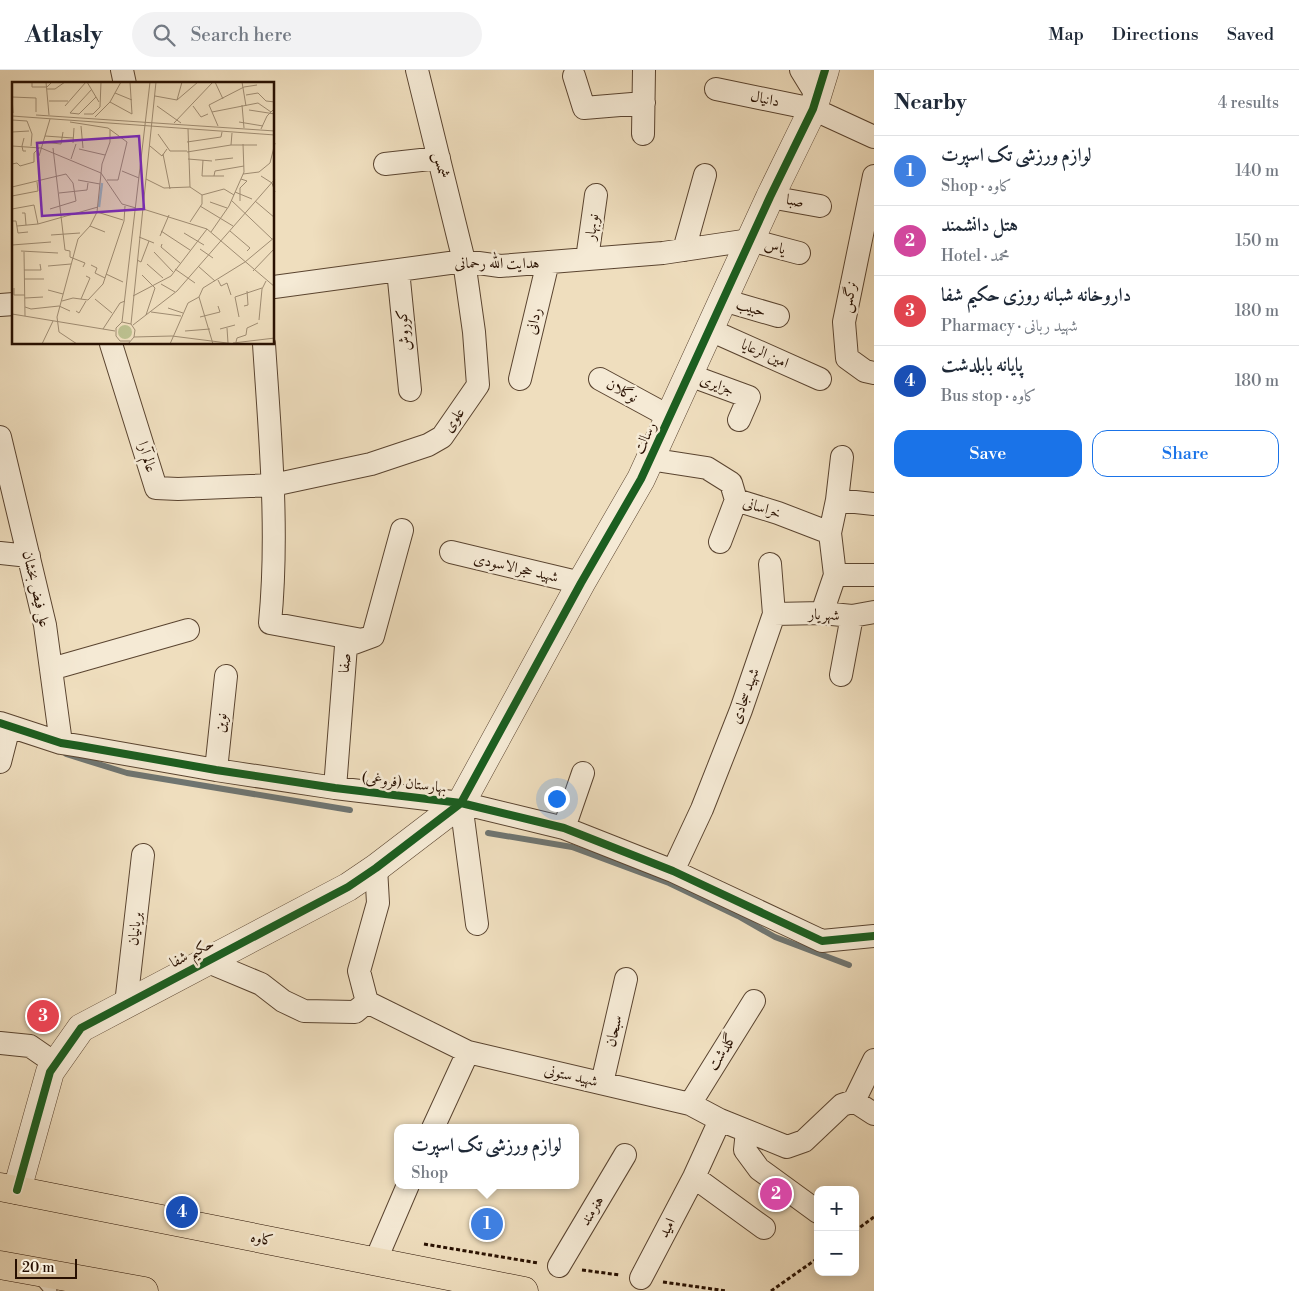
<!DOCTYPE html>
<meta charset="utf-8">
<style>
:root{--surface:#fff;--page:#f2f2f3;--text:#1f2937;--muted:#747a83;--line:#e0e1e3;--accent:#1a73e8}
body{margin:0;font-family:"Libre Bodoni",Amiri,serif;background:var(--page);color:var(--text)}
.controls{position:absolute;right:15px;bottom:15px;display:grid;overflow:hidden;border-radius:10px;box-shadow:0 2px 12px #0003}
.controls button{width:45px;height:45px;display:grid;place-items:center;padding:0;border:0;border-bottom:1px solid var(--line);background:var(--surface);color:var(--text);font:25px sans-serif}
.scale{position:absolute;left:15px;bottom:12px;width:62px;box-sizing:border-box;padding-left:5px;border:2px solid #281001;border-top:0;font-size:14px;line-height:18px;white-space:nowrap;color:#281001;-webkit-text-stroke:4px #f5ead5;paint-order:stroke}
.you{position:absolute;left:556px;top:728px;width:18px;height:18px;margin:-12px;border:4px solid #fff;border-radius:50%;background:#1a73e8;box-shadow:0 0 0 8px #1a73e833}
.badge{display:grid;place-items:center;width:32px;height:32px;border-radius:50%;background:var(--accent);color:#fff;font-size:16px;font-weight:700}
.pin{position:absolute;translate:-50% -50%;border:2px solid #fff;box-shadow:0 1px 5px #0006}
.popup{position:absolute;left:394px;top:1054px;width:185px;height:65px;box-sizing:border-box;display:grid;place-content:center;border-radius:10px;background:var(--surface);filter:drop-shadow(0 1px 4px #0005);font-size:16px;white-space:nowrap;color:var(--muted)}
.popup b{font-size:19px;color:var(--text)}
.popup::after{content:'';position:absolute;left:50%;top:100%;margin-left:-10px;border:10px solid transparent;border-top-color:var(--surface)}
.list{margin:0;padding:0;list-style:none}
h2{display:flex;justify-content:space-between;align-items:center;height:65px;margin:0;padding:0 20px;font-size:21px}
h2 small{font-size:16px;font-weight:400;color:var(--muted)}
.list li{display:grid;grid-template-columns:32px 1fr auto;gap:15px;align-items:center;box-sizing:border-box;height:70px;padding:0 20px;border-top:1px solid var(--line)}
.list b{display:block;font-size:19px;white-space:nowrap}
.list p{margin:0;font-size:16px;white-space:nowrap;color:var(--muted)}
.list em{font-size:16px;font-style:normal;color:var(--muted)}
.actions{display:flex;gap:10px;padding:15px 20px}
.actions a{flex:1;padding:11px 0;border:1px solid var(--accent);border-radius:15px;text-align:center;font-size:18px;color:var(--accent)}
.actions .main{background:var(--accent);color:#fff}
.icon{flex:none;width:28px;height:28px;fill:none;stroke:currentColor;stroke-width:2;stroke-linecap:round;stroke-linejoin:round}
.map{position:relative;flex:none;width:874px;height:1221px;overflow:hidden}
header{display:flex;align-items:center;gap:30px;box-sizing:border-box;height:70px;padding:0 25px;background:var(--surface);border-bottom:1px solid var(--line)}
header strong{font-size:24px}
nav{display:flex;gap:28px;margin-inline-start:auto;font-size:18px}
.search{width:350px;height:45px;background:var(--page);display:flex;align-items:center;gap:12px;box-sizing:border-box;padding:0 18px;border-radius:28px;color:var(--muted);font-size:19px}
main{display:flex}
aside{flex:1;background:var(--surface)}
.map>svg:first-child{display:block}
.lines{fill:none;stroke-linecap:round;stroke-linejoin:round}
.stream{stroke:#6f7571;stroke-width:6}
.service-casing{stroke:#5a4430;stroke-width:13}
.minor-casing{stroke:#5a4430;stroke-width:24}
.tertiary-casing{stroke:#5a4430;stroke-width:29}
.primary-casing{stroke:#281001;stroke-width:29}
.path{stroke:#281001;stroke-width:3;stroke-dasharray:4 2.5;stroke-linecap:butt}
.service{stroke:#f5ead5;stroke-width:11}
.minor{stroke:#f5ead5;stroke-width:22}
.tertiary{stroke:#f5ead5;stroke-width:28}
.primary{stroke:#efdebe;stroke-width:28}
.cycleway-casing{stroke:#f5ead5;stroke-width:11}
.cycleway{stroke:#1b5e20;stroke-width:8}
.labels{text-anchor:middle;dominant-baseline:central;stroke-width:5;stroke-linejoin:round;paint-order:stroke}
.street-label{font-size:15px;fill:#281001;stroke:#f5ead5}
.inset-river{fill:none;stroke:#9fb9bc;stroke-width:2.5}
.inset-road{fill:none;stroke:#9f8c72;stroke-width:1}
.view{fill:#7b2cbf;fill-opacity:0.15;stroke:#7b2cbf;stroke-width:2.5}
.inset-edge{fill:none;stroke:#281001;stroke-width:2.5}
</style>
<header>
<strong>Atlasly</strong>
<div class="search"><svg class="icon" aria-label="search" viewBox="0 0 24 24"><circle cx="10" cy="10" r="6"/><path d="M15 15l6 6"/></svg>Search here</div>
<nav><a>Map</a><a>Directions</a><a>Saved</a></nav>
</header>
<main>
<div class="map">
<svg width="874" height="1221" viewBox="0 0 874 1221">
<rect width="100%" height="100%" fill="#efdebe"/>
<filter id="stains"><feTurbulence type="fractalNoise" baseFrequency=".004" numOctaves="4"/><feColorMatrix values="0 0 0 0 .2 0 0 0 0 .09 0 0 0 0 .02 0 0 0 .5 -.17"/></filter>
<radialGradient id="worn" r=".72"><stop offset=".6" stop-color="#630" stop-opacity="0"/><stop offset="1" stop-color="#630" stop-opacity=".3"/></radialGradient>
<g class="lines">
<!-- stream -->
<path class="stream" d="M66 684 127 703 350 740
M488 763 572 777 669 813 738 846 775 867 849 895"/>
<!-- service casing -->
<g class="service-casing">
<path id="service" d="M39 1207 51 1221"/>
</g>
<!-- minor casing -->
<g class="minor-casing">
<path id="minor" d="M122 0 125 14
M801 0 817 26
M574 6 584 38 644 33
M716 19 813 39 874 67
M643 64 644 0
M385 94 439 88
M874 106 844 252 847 288 865 301 874 303
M770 127 820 136
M684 180 705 105
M587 189 596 125
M398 200 410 320
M274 217 464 191 500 196 663 183 750 170 799 183
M723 230 778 246
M0 235 14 234
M710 260 820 309
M111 274 156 418 178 419 273 415 371 394 428 375 442 367 478 315 474 262 464 191 417 0
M264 274C270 366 279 460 270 553L362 570
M689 305 749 327 739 350
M520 309 548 192
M600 309 670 347
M0 367 45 555 61 673
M649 389 707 398 731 413 736 430 778 443 830 463
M837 430 874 434
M720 472 736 430
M451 482 581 513
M0 483 29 486
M835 505H874
M822 543 835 505 830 463 837 430 842 387
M774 544 822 543 852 546 874 542
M51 599 188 560
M841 605 852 546
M0 653 61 673 80 676 216 700 335 718 461 733 564 758 673 801 822 871 874 866
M0 692 9 657
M216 700 226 606
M335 718 346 576 373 566 402 460
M461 733 477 854
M564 758 583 703
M376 798 378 833 359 901 367 932 468 982 690 1034 720 1050 787 1077 804 1071 842 1035 854 1031 874 990
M673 801 702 739 741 640 774 544 770 494
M206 891 261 914 283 931 304 941 355 942 367 932
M126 934 143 785
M0 973 30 976 56 994
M602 1013 626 909
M854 1031 874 1044
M690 1034 754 931
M433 1058 468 982
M747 1061 745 1080 759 1099 818 1142
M694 1107 764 1158
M375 1192 408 1115
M559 1196 625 1085
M641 1208 694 1107 720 1050"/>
</g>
<!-- tertiary casing -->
<g class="tertiary-casing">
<path id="tertiary" d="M17 1120 50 1002 81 958 348 817 376 798 461 733 581 513 641 409 770 127 813 39 825 0"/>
</g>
<!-- primary casing -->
<g class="primary-casing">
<path id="primary" d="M0 1117 524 1221
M0 1195 144 1221"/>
</g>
<!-- path -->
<path class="path" d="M855 1161 874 1147
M424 1174 538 1193
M582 1200 620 1205
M663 1212 727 1221
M771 1221 818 1188"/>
<!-- service -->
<use href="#service" class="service"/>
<!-- minor -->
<use href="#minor" class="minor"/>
<!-- tertiary -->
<use href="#tertiary" class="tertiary"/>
<!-- primary -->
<use href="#primary" class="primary"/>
<!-- cycleway casing -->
<g class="cycleway-casing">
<path id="cycleway" d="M0 653 61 673 80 676 216 700 335 718 461 733 564 758 673 801 822 871 874 866
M17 1120 50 1002 81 958 348 817 376 798 461 733 581 513 641 409 770 127 813 39 825 0"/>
</g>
<!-- cycleway -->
<use href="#cycleway" class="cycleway"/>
</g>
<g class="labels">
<!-- street labels -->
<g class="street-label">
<text transform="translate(765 29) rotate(12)">دانیال</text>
<text transform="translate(441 95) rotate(76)">شمس</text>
<text transform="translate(795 131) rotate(10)">صبا</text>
<text transform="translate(592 157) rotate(-82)">نوبهار</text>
<text transform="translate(775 177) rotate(15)">یاس</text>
<text x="497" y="193">هدایت الله رحمانی</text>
<text transform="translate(849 227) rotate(-79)">نرگس</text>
<text transform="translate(751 238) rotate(17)">حبیب</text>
<text transform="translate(534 251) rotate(-77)">ردانی</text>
<text transform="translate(404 260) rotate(-96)">کوروش</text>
<text transform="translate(765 284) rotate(24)">امین الرعایا</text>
<text transform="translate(717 315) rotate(21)">جزایری</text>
<text transform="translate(622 321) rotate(29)">نوگلان</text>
<text transform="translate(454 350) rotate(-55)">علوی</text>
<text transform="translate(645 368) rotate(-64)">رسالت</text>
<text transform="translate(147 387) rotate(73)">عالم آرا</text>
<text transform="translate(762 438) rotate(18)">خراسانی</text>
<text transform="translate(516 498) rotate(13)">شهید حجرالاسودی</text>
<text transform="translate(36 519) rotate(77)">علی فیض بخشان</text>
<text transform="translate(824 545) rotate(3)">شهریار</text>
<text transform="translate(345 593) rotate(-85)">صفا</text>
<text transform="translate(745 626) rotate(-70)">شهید سجادی</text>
<text transform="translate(221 653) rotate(-84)">نوین</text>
<text transform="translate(404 713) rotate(7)">بهارستان (فروغی)</text>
<text transform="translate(135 859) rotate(-83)">بریانیان</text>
<text transform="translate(192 883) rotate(-27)">حکیم شفا</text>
<text transform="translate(614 961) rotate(-77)">سبحان</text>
<text transform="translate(722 982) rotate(-58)">گلدشت</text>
<text transform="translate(571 1006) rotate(13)">شهید ستونی</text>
<text transform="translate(592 1141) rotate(-59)">هنرمند</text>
<text transform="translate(667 1158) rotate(-63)">امید</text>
<text transform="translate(262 1169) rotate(11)">کاوه</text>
</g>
</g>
<!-- overview -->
<g transform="translate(12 12)">
<rect width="262" height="262" fill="#efdebe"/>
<path d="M106 250a7 7 0 1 1 14 0a7 7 0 1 1-14 0Z" fill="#bcc08f"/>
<path class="inset-river" d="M87 125 90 101"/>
<path class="inset-road" d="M20 0V5H35L40 0M34 0 37 33M75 0 87 20M203 0 211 17M230 0 234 24M35 7H43L53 0M103 11 120 18M234 13 246 11 254 19 263 20M0 14 1 31M143 14 165 18 170 0M0 15 24 16V30M165 18 186 0M37 19H56M98 20 120 32 118 0M230 23 232 46M53 24 74 0M145 24 169 41M181 24 189 35 196 32M237 28 263 32M200 30 246 21 259 30M58 31 67 32 84 15M58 31 80 7M72 32H81L88 25 89 0M24 33 263 49M0 34 263 53M83 35 98 20 109 0M0 38 15 39 20 52 19 64M58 40 96 46 115 60 106 98H95M227 40 251 44M162 41 201 0M69 44 71 66M206 44 197 23 232 5 245 3M176 47 178 105M249 47 255 34 263 26M0 50 17 49M146 52 158 69H175M33 54 61 56M12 56 10 64 11 69H14M31 60 49 62 51 50M175 60 209 55 210 50M61 61 62 46M219 63H245M0 64 29 66 89 91 110 122 124 126M138 64 150 74 155 67M41 66 53 168 58 169V175L73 181 71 185M67 67 93 73M175 70 219 63 220 51M151 72 158 107M27 74 38 37M59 77 64 62M176 77 200 79M191 78 190 94H212M203 78 221 76M0 82 5 81 8 84 22 80V71L27 66M110 89 127 96M231 92 247 90 258 81 263 61M202 94 203 89 232 84M249 94 260 101 263 110M134 97 152 106 178 105 190 113M66 98 88 102M0 105 54 92 61 101 64 119 38 127M223 110 240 117M47 111 75 108 76 101M190 113 212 107 222 113M0 114 26 109 25 100M219 118 260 157M228 119V106L235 99 229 97M243 119 263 136M198 120 215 126M188 124 221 144M0 127 22 123 26 142M131 127 195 147 263 205M85 130 111 138M10 131H13L14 143M0 139H4L6 151 16 150M178 140 190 122V113M5 144 26 142 86 125M78 144 93 150M149 149 178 168M218 149 238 166 235 169M199 150 217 124 232 90 231 62M172 151 192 163M39 153 68 151M148 154 157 133M127 155 142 161M150 162 149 165 168 181M0 163 39 160M188 167 201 176M9 169 46 171M12 170 13 234M142 170 161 190M125 178 129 180 137 159M135 182 151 196M79 183 85 186 83 191 93 196M36 184 59 182M186 184 203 199M163 187 183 201M12 188H29L28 182M241 189 263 166M94 192 111 200M130 193 143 206 134 233M12 197H32M206 198 209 204 215 201 219 213M149 202 163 210M2 206V213H13M36 208 51 212M121 214 159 194 195 147M187 215 191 206 233 180 263 155M187 215 201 262M13 216 31 215M69 217 78 196 74 194M83 217 100 231M50 219 61 216 76 218 91 202 112 139 113 124M232 224 236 223 235 209M13 225 19 227 47 224 58 229M156 226 171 231M64 229 67 231 74 219M139 230 169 234M0 232 103 249M188 235 208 230 206 224M227 235 223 215 250 206M247 238 250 207 254 199M110 240 138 0M119 242 144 0M121 243 165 209 263 97M215 246 216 261M91 247 108 221 113 219M208 247 223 243M173 249 198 247M122 255 160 254 223 262M224 260 225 256 234 253 235 246 246 241M221 261 263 256M30 262 41 239M65 262 47 250 45 235 66 157 78 144 85 130 90 82 98 60V48M116 262 122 255 123 248 119 242 110 240 104 246V254L108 259H118M158 262 176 221 187 215"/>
<path class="view" d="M127 54 132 127 30 134 25 61Z"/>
<rect width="262" height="262" class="inset-edge"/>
</g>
<rect width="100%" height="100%" filter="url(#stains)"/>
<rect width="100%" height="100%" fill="url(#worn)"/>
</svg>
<div class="controls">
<button>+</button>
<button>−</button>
</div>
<div class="scale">20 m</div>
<div class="you"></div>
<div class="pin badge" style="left:487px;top:1154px;background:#3f7fe0">1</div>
<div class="popup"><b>لوازم ورزشی تک اسپرت</b>Shop</div>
<div class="pin badge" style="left:776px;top:1124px;background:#d1479c">2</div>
<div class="pin badge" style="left:43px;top:946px;background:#e0444e">3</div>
<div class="pin badge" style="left:182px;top:1142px;background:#1a4fb4">4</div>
</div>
<aside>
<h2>Nearby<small>4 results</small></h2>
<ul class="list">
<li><span class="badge" style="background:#3f7fe0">1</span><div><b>لوازم ورزشی تک اسپرت</b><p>Shop · کاوه</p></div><em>140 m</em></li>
<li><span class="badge" style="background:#d1479c">2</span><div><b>هتل دانشمند</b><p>Hotel · محمد</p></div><em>150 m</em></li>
<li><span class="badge" style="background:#e0444e">3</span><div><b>داروخانه شبانه‌ روزی حکیم شفا</b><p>Pharmacy · شهید ربانی</p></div><em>180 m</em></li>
<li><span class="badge" style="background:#1a4fb4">4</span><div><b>پایانه بابلدشت</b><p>Bus stop · کاوه</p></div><em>180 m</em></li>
</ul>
<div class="actions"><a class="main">Save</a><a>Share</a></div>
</aside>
</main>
